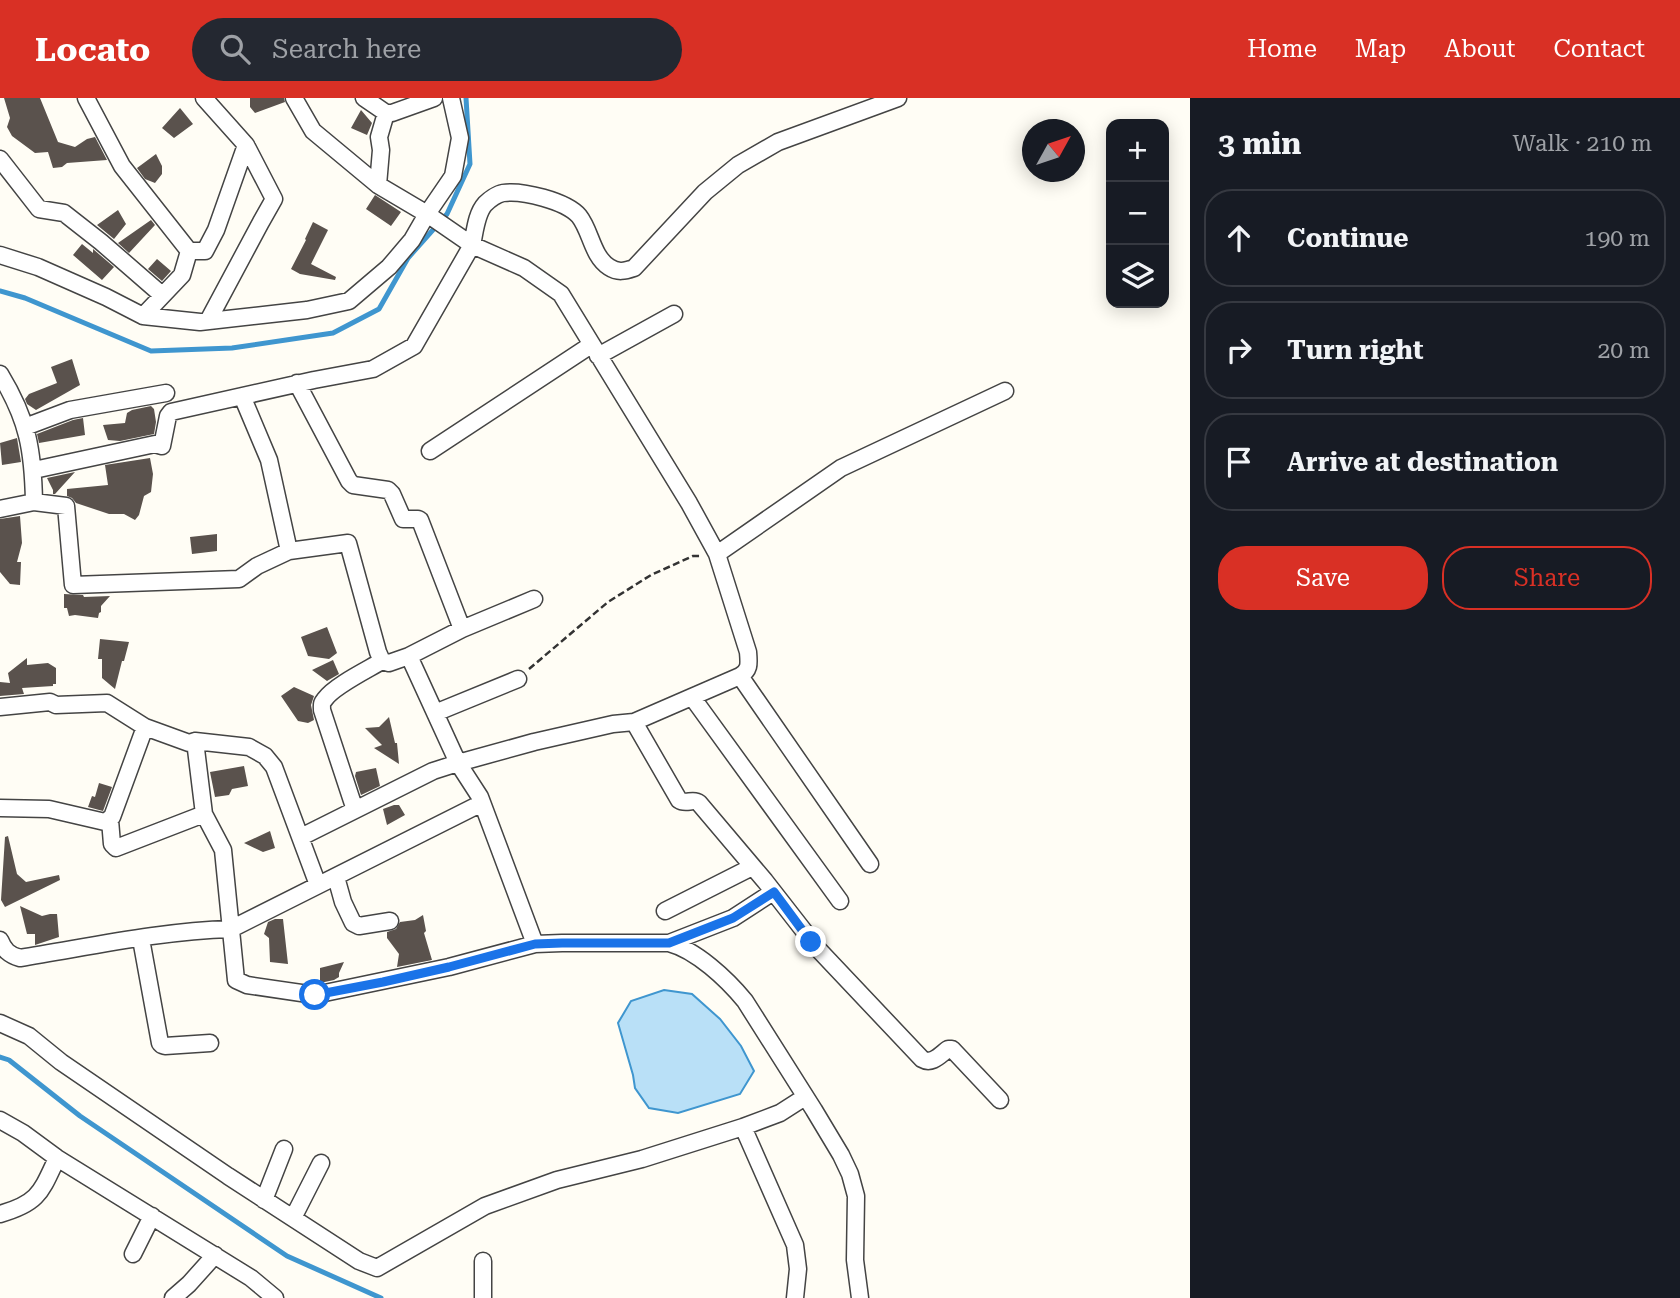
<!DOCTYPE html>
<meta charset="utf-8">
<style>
:root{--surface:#171b24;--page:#242831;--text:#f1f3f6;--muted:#9ea1a6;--line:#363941;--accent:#d93025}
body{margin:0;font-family:"Roboto Serif",serif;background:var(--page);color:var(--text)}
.controls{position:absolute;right:21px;top:21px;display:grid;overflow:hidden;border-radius:14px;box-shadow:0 4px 18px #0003}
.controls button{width:63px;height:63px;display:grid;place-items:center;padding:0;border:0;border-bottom:2px solid var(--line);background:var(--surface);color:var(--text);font:35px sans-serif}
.compass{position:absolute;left:1022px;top:21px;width:63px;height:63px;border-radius:50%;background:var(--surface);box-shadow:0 4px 18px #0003;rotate:50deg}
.stop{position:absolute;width:21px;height:21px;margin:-16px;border:5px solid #1a73e8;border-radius:50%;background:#fff}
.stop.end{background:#1a73e8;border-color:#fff;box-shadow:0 2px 7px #0008}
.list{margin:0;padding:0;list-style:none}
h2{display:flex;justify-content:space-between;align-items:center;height:91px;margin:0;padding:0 28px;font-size:30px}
h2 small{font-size:23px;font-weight:400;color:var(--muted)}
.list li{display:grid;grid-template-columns:46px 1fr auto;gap:21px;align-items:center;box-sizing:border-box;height:98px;margin:0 14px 14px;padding:0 14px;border:2px solid var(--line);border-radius:28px}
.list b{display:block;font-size:26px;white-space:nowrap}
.list em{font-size:23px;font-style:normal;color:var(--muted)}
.actions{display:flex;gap:14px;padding:21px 28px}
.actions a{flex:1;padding:16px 0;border:2px solid var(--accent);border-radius:28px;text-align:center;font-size:24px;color:var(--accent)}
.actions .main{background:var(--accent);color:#fff}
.icon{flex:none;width:38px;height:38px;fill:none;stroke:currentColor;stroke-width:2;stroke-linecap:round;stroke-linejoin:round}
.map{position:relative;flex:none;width:1190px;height:1200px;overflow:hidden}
header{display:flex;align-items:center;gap:42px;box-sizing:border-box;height:98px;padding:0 35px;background:var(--accent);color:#fff}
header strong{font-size:33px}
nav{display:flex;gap:38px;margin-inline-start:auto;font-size:24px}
.search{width:490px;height:63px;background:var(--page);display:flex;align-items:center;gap:18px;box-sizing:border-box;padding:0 24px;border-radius:38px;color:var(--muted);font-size:26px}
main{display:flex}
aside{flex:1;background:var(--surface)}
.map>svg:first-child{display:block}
.water{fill:#b9e0f7;stroke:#3f96cf;stroke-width:2}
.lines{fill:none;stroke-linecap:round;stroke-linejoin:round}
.stream{stroke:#3f96cf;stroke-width:5}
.building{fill:#5a524d}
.minor-casing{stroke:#444;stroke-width:19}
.path{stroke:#333;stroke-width:2.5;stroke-dasharray:7 3.5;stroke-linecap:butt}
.minor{stroke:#fff;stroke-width:16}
.route{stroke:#1a73e8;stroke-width:9}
</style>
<header>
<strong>Locato</strong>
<div class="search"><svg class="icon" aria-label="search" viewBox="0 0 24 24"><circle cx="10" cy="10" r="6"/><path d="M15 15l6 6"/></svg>Search here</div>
<nav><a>Home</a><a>Map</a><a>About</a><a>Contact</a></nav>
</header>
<main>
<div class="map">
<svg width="1190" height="1200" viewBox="0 0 1190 1200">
<rect width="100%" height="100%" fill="#fffdf5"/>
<!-- water -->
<path class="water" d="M664 892 692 896 720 921 741 948 754 973 740 996 678 1015 649 1010 635 990 633 977 618 925 631 903Z"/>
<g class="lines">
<!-- stream -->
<path class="stream" d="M0 193 25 200 151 253 232 250 333 235 379 211 408 160 447 116 470 66 466 0
M0 959 9 962 80 1018 287 1158 381 1200"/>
</g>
<!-- building -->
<path class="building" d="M4 0H40L58 44 75 49 87 41 95 39 107 62 67 65 62 69 53 70 48 54 35 55 12 38 7 29 10 20Z
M250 0H284L285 4 255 15 250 9Z
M180 10 193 26 174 40 162 30Z
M361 12 372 25 367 37 351 30Z
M156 56 162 68V76L155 85 145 81 137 70Z
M375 97 401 114 391 128 366 111Z
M118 112 126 126 114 141 97 127Z
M151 122 155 127 129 155 118 145Z
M313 124 328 132 311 166 336 179 335 182 300 176 291 171 306 142 305 141Z
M82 146 93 155V151L114 169 102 182 73 157Z
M157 161 171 173 162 183 148 171Z
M72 261 80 287 36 312 27 306 25 301 29 296 57 285 51 269Z
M151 308 154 311 156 324 154 336 120 343 108 342 103 327 125 325 127 315 132 312Z
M83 320 85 337 39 345 37 336 73 322Z
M17 340 21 364 2 367 0 345Z
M150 360 153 376 151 394 144 398 139 417 135 422 124 416H109L76 405 72 400 67 398V391L108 387 105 367Z
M75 374 55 396H53V392L47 380Z
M20 418 22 445 17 464H21L20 487 10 486 0 474V421Z
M217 436V453L192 456 190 439Z
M64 496 83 497 84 499 110 498 101 508V514L99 515 98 520 75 517 69 518 67 510H64Z
M327 529 337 555 329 561 308 558 301 539Z
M100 541 129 544 124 563H122L115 591 102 580V561H98Z
M27 560V567L48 565 56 570V586H53V588L22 590 24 596 0 598V584L10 585 8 575Z
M333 562 339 576 327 583 312 572Z
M294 589 314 598 311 607 314 622 308 625 298 623 281 598Z
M389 619 395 645H397L399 666 374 650 382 647 365 630 379 629Z
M244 668 248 688 232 691 229 697 215 699 210 674Z
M376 670 380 688 361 697 355 678 356 674Z
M99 685 112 689 103 713 88 709 92 698 95 699Z
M394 707H399L405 717 387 727 383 711Z
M270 733 275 750 263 754 244 745Z
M8 738 17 776 26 784 59 777 60 782 5 809 1 802 5 739Z
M20 808 42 818 50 816H57L59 839 35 847V836H27Z
M423 817 426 833 424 835 432 862 397 869 399 856 387 840V834L396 831 400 824 415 822Z
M275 821H283L288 866 270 864 269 840 264 836 268 824Z
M344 864 339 875V879L334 882 320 885V870Z"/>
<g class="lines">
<!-- minor casing -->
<g class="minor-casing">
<path id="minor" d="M86 0 122 68 189 153
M294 0 313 33 378 87 427 116 472 147C475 134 476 116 485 106 489 102 497 96 503 95 522 92 566 103 579 118 591 133 592 158 609 169 618 175 625 173 634 170L705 94 738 67 778 44 898 0
M364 0 386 15 379 39 381 52 378 87
M386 15H392L434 0
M0 61 39 111 64 115 101 144 162 197
M0 157 38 169 106 199 143 218 200 224 307 212 349 203 389 169 412 142 427 116 453 78 460 40 451 0
M143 218 182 177 189 153H205L216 132 246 47 204 0
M208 223 261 124 274 101 246 47
M598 258 674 216
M0 276C28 322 33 352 34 404L0 411
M297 285 349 383 353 387 388 392 392 396 403 421H418L420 422 462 531
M242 298 269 362 289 453
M25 329 70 312 166 295
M430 353 591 247
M34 372 155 346 162 348 168 318 171 314 314 282 373 271 414 248 472 147 524 170 561 196 689 405 717 456 748 554C749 566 750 572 740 578L634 624 613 626 534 644 458 665 480 699 535 846
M34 404 66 408 73 487 239 481 257 468 289 453 348 445 378 554 382 563 389 565 409 558 462 531 534 501
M717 456 841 370 1005 293
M740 578 870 766
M692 599 840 803
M0 609 50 604 56 607 107 605 145 629 189 645 195 643 249 649 265 658 274 669 318 787
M435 615 518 581
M634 624 679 702C686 707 693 700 699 705L765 783 818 851 922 961C932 967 940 957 948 951H952L1000 1002
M195 643 204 716 223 752 236 882 247 887 315 897 449 869 535 846 562 845H669C696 852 727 881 745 903L814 1012 841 1057 850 1076 856 1098 855 1162 860 1200
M0 710 49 711 105 724 112 719 145 629
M355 712 322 612C322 606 321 606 325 601 334 588 367 572 382 563
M110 722 112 746 116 750 204 716
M301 739 433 673 458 665 409 558
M336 779 343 804 353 825 359 828 390 823
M665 813 752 769
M141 841 160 945 162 947 165 948 210 945
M0 842C4 852 9 857 20 860 89 849 160 833 231 831L482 705
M669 845 733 820 773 794
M0 925 29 938 61 964 228 1078 359 1163 377 1170 485 1108 557 1082 642 1061 743 1029 780 1015 805 999
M0 1022 23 1035 57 1060 251 1180 275 1200
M743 1029 795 1147 798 1171 795 1200
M264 1102 284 1051
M0 1116C39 1105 41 1094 57 1060
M293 1120 321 1065
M133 1156 152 1118
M173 1200 189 1186 215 1157
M483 1200V1163"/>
</g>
<!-- path -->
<path class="path" d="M529 571 608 504 651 477 693 458H700"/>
<!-- minor -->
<use href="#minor" class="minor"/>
</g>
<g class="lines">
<!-- route -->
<path class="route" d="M315 897 383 884 449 869 535 846 562 845H669L733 820 774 794 811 844"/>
</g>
</svg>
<div class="controls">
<button>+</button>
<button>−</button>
<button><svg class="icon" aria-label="layers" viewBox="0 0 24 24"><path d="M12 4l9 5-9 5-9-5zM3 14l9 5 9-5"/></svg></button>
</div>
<svg class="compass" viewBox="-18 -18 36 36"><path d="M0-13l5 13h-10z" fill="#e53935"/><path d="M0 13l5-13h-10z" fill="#9ea1a6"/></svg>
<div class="stop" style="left:315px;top:897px"></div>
<div class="stop end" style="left:811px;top:844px"></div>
</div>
<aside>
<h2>3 min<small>Walk · 210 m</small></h2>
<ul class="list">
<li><svg class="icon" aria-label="ahead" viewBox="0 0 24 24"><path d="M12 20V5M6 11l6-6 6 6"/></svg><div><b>Continue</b></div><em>190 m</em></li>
<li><svg class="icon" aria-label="right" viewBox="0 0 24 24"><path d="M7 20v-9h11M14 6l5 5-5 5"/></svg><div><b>Turn right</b></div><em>20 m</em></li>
<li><svg class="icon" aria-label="arrive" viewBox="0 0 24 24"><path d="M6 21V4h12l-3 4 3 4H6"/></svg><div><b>Arrive at destination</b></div></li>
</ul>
<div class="actions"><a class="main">Save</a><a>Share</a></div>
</aside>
</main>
